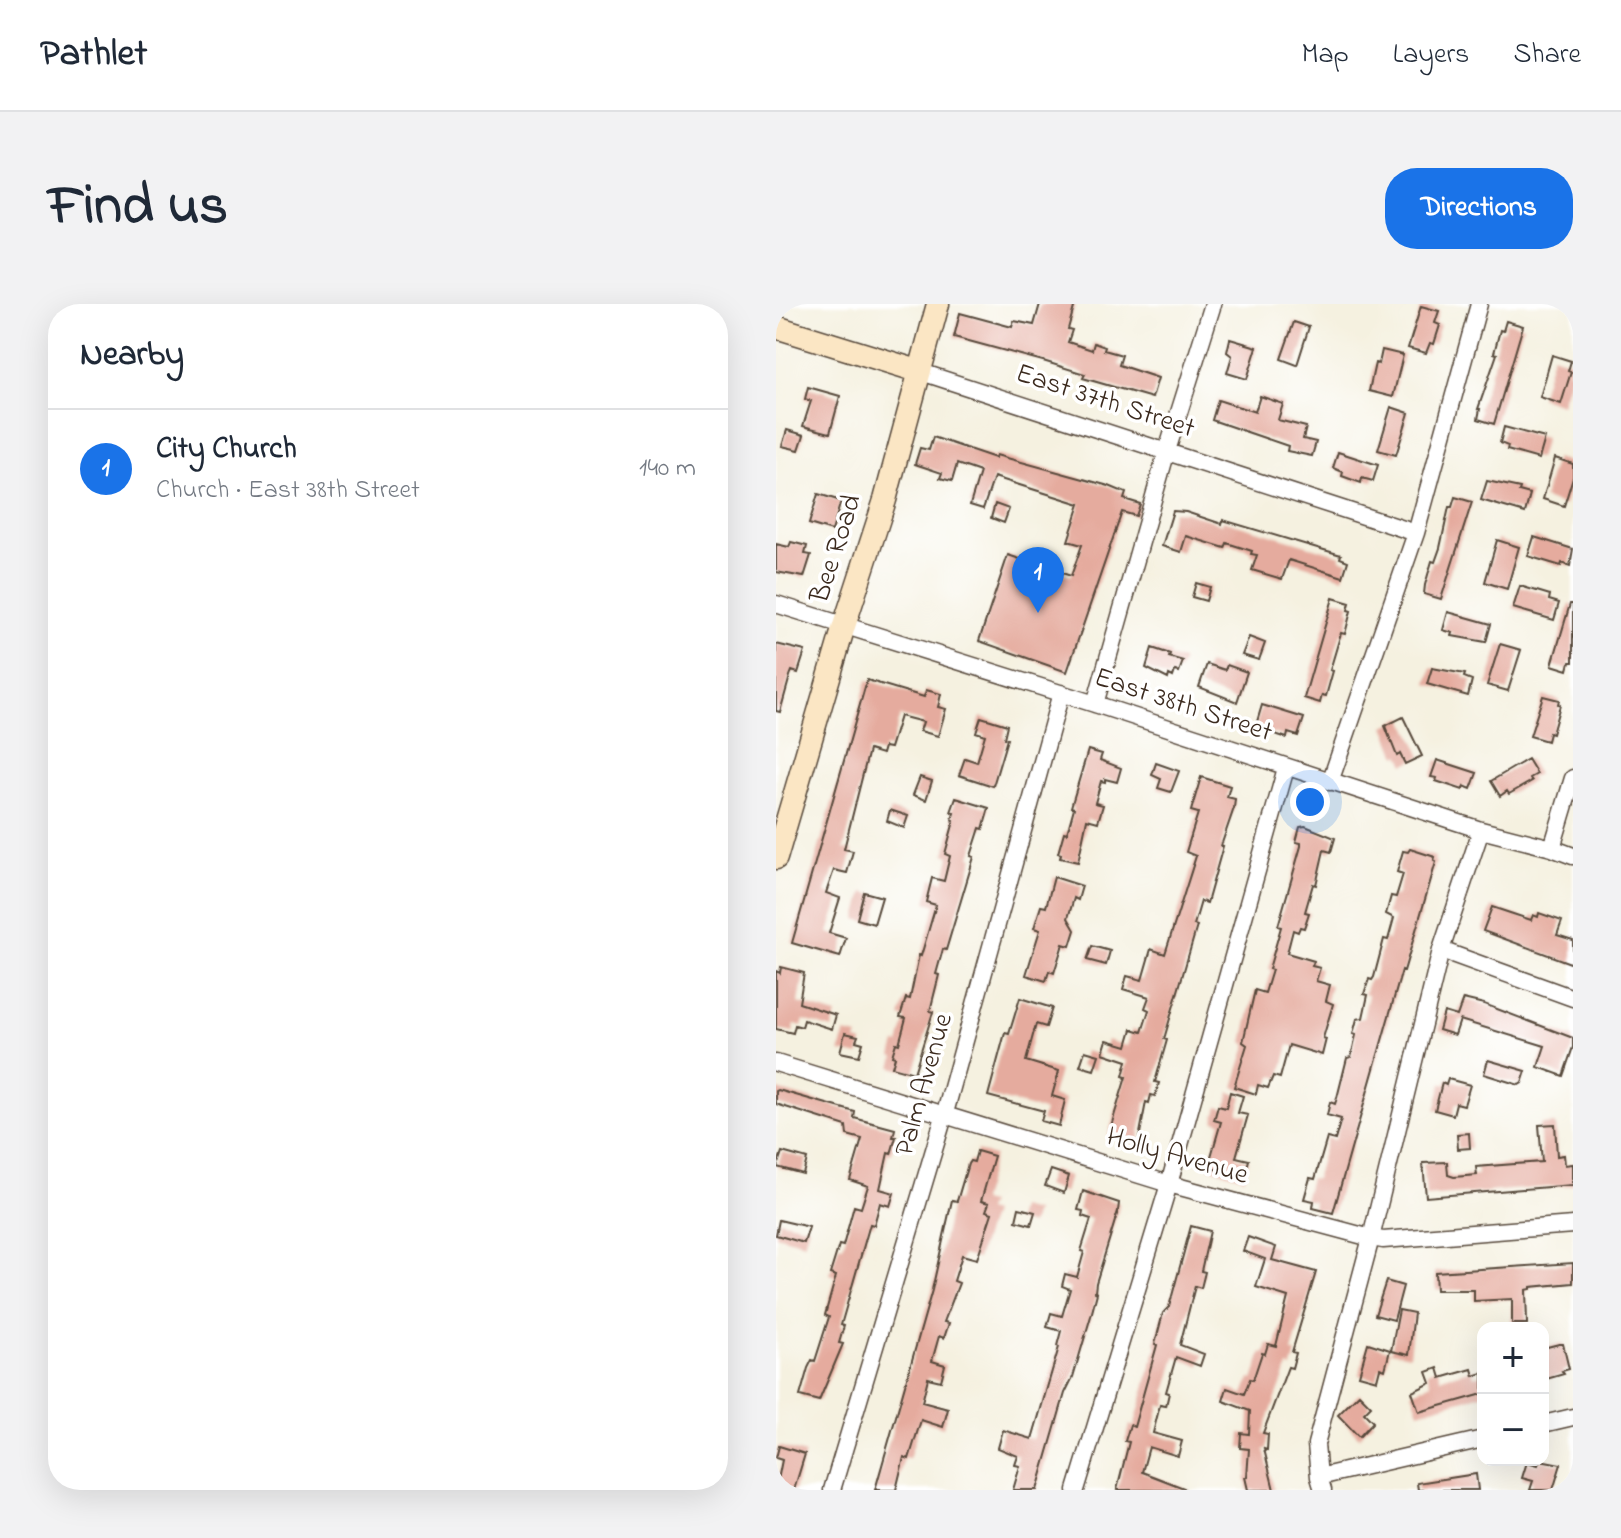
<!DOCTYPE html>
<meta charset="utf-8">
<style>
:root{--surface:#fff;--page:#f2f2f3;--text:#1f2937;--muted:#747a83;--line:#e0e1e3;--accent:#1a73e8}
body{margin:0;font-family:"Indie Flower",sans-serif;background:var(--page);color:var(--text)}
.controls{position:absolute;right:24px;bottom:24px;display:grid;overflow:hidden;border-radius:16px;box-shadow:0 8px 32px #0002}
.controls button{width:72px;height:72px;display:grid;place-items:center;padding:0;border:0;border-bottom:2px solid var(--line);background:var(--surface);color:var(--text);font:40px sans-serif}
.you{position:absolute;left:534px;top:498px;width:28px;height:28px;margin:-20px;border:6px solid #fff;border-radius:50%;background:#1a73e8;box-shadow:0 0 0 12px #1a73e833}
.badge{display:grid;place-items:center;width:52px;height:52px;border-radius:50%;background:var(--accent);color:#fff;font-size:26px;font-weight:700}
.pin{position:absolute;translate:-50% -66px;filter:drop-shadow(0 2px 4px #0008)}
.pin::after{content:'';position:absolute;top:42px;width:28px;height:24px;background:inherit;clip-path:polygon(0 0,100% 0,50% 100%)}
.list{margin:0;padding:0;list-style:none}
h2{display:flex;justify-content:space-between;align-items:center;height:104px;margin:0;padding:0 32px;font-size:34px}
h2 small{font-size:26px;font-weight:400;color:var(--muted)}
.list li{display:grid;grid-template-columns:52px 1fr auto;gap:24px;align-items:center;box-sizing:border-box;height:120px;padding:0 32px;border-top:2px solid var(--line)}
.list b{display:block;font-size:30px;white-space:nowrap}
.list p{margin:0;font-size:26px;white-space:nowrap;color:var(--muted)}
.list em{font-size:26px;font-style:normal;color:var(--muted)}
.map{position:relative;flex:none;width:797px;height:1186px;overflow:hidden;border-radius:32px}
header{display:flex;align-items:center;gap:48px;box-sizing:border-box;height:112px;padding:0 40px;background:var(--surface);border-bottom:2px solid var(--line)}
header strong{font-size:38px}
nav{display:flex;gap:44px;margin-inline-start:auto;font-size:28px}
.intro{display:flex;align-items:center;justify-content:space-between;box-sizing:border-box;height:192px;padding:0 48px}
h1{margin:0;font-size:56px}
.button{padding:20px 36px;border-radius:32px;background:var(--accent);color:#fff;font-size:28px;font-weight:700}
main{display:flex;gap:48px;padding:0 48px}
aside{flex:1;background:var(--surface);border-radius:32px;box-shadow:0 8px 32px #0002}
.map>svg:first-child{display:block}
.building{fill:#e5ab9e}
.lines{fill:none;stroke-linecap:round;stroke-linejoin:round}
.minor-casing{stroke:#57483b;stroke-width:19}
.secondary-casing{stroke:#57483b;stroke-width:25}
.minor{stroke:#fff;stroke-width:16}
.secondary{stroke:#fbe6c4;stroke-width:22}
.labels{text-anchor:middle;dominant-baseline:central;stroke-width:7;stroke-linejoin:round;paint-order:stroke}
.street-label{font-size:28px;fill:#3b2a1e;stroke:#fff}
</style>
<header>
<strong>Pathlet</strong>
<nav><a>Map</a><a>Layers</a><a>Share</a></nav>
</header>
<div class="intro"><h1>Find us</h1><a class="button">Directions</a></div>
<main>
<aside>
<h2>Nearby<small></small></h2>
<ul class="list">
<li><span class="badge">1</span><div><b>City Church</b><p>Church · East 38th Street</p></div><em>140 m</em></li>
</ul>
</aside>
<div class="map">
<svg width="797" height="1186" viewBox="0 0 797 1186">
<rect width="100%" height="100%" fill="#fff"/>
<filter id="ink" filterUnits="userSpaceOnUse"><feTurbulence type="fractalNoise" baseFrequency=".0125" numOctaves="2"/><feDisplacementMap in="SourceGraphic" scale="16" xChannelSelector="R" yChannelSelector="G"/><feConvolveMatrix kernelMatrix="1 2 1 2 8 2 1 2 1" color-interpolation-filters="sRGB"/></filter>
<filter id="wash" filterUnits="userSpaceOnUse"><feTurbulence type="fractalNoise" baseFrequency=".006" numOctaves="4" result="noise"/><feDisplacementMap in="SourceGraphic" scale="32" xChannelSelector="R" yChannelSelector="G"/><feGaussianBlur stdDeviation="1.8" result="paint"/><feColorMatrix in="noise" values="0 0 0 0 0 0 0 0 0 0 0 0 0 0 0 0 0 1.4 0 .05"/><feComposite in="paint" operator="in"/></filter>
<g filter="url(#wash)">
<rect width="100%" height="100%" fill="#f5f1e0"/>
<g id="blocks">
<!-- building -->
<path class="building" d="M264 0H299L292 25 296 26 292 38 316 46 318 39 329 43 328 46 346 51 343 61 382 74 376 94 307 74 309 70 267 57 178 33 184 9 236 23 238 17 258 21Z
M645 2 663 7 659 19 664 21 658 40 654 39 650 49 632 44Z
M730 17 747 22 718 120 702 115 704 105H702L721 50 718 49 724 26 727 27Z
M518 18 533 23 521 61 505 55Z
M454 35 481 43 471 75 451 69 456 52 451 48Z
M606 46 627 51 617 93 593 87 599 59 603 60Z
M776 51 795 57 792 67 795 68 785 100 764 93Z
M32 83 64 92 54 129 27 122 35 97 29 95Z
M484 92 507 100 502 116 530 123 527 135 540 138 536 152 511 147 512 142 436 116 442 96 479 108Z
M615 103 633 109 620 151 602 146Z
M728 123 769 134 763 155 731 146 732 142 724 139Z
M11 126 28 131 23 146 6 142Z
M157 133 219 154 220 151 333 182 350 189 348 195 364 200 360 212 346 208 291 368 203 337 232 251 295 272 306 241 292 237 304 200 218 173 207 205 194 201 204 168 181 160 176 177 164 174 166 169 139 160 144 144 153 146Z
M562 148 602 161 597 177 586 174 585 179 566 172 567 168 557 164Z
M779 154 797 160V173L788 202 767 195Z
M711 177 744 184 743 187 754 190 749 209 705 196Z
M42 190 65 197 56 227 33 220Z
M679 193 696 198 665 295 648 290 649 281 656 257 659 258 664 244 673 203H676Z
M219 200 233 205 228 219 215 214Z
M397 207 410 208 446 220 447 216 565 251 564 254 572 257 567 273 513 256 506 275 476 266 481 251 475 250 476 247 451 239 449 244 410 232 405 248 386 242Z
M758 233 797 245 794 262 786 259 785 262 752 252Z
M721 236 743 243 731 285 709 278Z
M15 238 31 242 29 250 35 251 28 273 0 268V240L13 243Z
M420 279 434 283 430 297 416 293Z
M744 282 774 291 773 296 783 299 778 316 737 304Z
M557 294 574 299 572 306 575 307 569 330 565 329 554 366 557 367 550 392 546 391 544 399 528 394Z
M794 300H797V358H794L792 366 776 361Z
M672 308 715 320 710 338 676 332 677 329 667 326Z
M473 333 489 339 483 356 466 351Z
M0 340 29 347 22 369 16 367 14 372 4 408 0 407Z
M724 340 745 346 732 387 711 381Z
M376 344 394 350 393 353 407 357 403 368 399 367 397 373 393 371 392 375 370 364Z
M431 360 449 366 451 361 471 368 461 398 423 383Z
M656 364 689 370 688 373 696 376 692 392 651 380Z
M91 376 148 393 150 386 165 390 162 403 170 405 162 432 144 427 147 418 124 412 114 444 108 443 106 450 93 446 68 545 77 547 71 569 58 566 50 589 64 594 53 629 70 634 64 653 16 639Z
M767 392 783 396 782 400 784 401 776 430 773 429 771 437 754 432Z
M486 401 528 414 522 432 512 429 511 434 490 427 491 424 480 421Z
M205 413 231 421 228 434 231 435 217 482 183 471 189 454 201 458 209 431 200 428Z
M627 413 646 452 629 460 624 450 621 452 609 422Z
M312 446 326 450 324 456 345 464 341 478 329 475V478L325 477 319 499 327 501 322 518 311 515 302 558 284 554 285 550 282 549 288 528 291 529 298 504 295 503Z
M752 455 761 470 754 474 756 477 733 490 731 487 724 492 715 477Z
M661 456 701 469 695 485 688 482 687 486 660 477 661 474 655 473Z
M380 459 403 467 395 488 382 484 385 475 376 471Z
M144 473 156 477 150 496 137 491Z
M425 473 454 482 451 493 459 495 458 504 445 542H447L431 599 425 597 418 621 421 622 388 735 391 736 379 778 383 779 379 792 375 791 373 799 370 798 362 840 332 832 350 773 347 772 351 757 327 749 331 736 351 742 356 725 366 728 373 706 369 704 373 693 347 685 351 672 366 676 375 645 389 650 420 552 410 548 422 509 415 507Z
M180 494 213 504 207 525 204 524 195 552 198 553 170 646 167 645 160 670 163 671 154 707 157 708 138 769 116 763 119 753 116 752 120 739 123 740 130 714 124 713 130 694 134 695 143 651 145 652 160 601 150 598 156 574 168 577 174 552 169 550 178 517 176 516 178 509 175 508Z
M114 506 132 512 128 524 111 517Z
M529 522 559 534 555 548 548 546 540 581 537 580 529 608 533 609 528 624 524 623 522 628 517 626 511 649 538 657 536 662 544 664 540 677 554 681 550 697 557 700 547 734 550 735 546 751 513 741 504 774 497 772 492 784 482 781 480 790 458 783 471 741 467 738 479 686 489 689 496 666 493 665 505 623 502 622 525 542V539L520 538 524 523Z
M634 545 659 553 658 557 660 558 628 667 626 666 557 909 537 904 538 897 528 895 534 874 539 875 551 834 559 836 565 815 551 811 554 798 559 800 561 794 571 754 575 753 580 731 577 730 581 715 587 714 592 691 588 690 593 675 596 676 598 673 608 635 612 636 618 614 610 610 615 592 620 593 627 570 621 568 627 547 632 548Z
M278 573 306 582 302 596 298 594 292 614 299 626 294 642 287 640 278 669 273 667 270 677 250 671 264 626 258 624 265 602 270 603Z
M88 588 106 593 98 620 81 615Z
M716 603 755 616 757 611 762 613 763 609 786 617 781 631 797 636V660L707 627Z
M316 642 334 647 330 661 311 656Z
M5 663 28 669 23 699 60 711 56 725 28 716 26 723 19 721 17 729 0 725V667L4 669Z
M244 694 276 704 270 723 260 720 250 757 283 767 276 792 289 796 283 822 265 817 268 807 212 792 229 729 233 730Z
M687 695 708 700 797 734V743L787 772 762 763 769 742 684 716 679 731 663 726 668 708 681 712Z
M69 729 82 732 80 737 87 739 83 752 64 748Z
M309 747 323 751 318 766 304 762Z
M712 756 750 767 746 779 743 781 708 770Z
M672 775 694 781 688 801 680 799 677 811 659 806 666 779 670 781Z
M2 786 79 808 78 814 119 825 117 833H120L115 850 112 849 104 885 118 889 114 902 104 899 98 921 94 920 65 1021 68 1022 63 1039 67 1040 43 1097 24 1092 32 1064 36 1056 39 1057 53 1013 49 1011 60 972 54 970 63 941 67 942 78 902 85 904 92 882 74 876 86 835 71 831 70 822 0 800V787Z
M454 788 467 792 462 809 472 811 460 853 473 856 468 874 432 863 445 818 438 816 442 802 450 804Z
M779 820 781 852 788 851 789 861 797 860V881L650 893 647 859 671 858 672 871 678 873 701 871 700 863 766 858 763 821Z
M693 829 694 844 682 845 681 830Z
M201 847 218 852 205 897 213 899 210 907 216 909 201 955 186 951 178 977 183 979 168 1018 173 1019 168 1034 163 1032 156 1057 169 1061 165 1077 152 1074 146 1098 172 1105 167 1123 145 1116 133 1155 128 1153 120 1186H99L156 986 176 896 181 897 192 860 194 857 198 858Z
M6 848 31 855 27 870 1 863Z
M275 866 293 872 288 889 269 882Z
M307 887 343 899 342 907 320 979 319 988 321 989 315 1012 297 1073 289 1089 261 1186H237L244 1162 239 1161 242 1152 222 1144 227 1126 256 1135 283 1043 281 1042 285 1027 271 1023 275 1009 286 1012 294 985 286 982 289 970 301 973 308 948 305 947 315 915 306 912 307 907 302 906Z
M243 904 259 908 255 921 240 917Z
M3 916 33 923 28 939 0 931Z
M415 922 434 927 425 967 429 968 425 984 419 982 404 1041 428 1050 424 1062 400 1053 390 1088 393 1089 390 1102 384 1101 377 1129 406 1137 402 1152 373 1143 366 1168 408 1184 407 1186H341L353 1138 349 1137 354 1121 358 1123 381 1041 379 1040 387 1009 393 1003Z
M472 933 500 943 496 956 540 968 516 1048 520 1049 516 1064 512 1063 487 1129 492 1130 491 1146 488 1145 498 1186H472L469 1173H471L473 1145 464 1144 465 1129 473 1130 474 1107 447 1097 451 1084 468 1090 474 1075 477 1076 486 1049 489 1050 492 1040 500 1042 512 993 480 983 489 955 467 947Z
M797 959V979L755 983V985L750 986 751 1020H736V995L698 997V986H660L659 968Z
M610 977 627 982 618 1016 599 1011Z
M623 1006 638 1009 633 1051 615 1047Z
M592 1039 614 1046 609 1066 604 1064 601 1076 583 1071Z
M783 1040H787L793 1065 786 1067 788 1070 767 1076V1044Z
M662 1064 665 1074 696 1065 698 1072 707 1069V1090L643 1108 636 1088 655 1079 651 1068Z
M583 1090 595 1102 588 1109 597 1118 583 1133 562 1111Z
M3 1142 29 1150 18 1186H0L6 1156 0 1154Z
M764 1156 785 1160 777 1186H754L757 1177 746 1174 751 1158 762 1161Z
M700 1170 702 1186H642L641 1179Z"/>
</g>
</g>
<g filter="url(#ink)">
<use href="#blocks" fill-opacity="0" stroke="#57483b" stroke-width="2"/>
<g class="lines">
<!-- minor casing -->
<g class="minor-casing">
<path id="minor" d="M142 67 640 229
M0 300 319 400 705 526 776 544 797 552
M319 400 390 150 437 0
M554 478 640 229 703 0
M776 544 797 474
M665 646 797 694
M0 759 393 880 595 934 607 936 797 921
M767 1120 797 1113
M543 1173 707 1135
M56 1186 169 809 285 389
M300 1186 393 880 510 464
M547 1186 543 1173 540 1140 595 934 665 646 705 526"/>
</g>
<!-- secondary casing -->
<g class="secondary-casing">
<path id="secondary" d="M0 23 142 67
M0 554 68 322 109 196 162 0"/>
</g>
<!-- minor -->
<use href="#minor" class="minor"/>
<!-- secondary -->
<use href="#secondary" class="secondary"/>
</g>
</g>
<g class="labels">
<!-- street labels -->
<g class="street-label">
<text transform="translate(329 98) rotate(18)">East 37th Street</text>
<text transform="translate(61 245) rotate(-72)">Bee Road</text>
<text transform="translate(407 402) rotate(18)">East 38th Street</text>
<text transform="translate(149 781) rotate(-74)">Palm Avenue</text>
<text transform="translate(401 853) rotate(16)">Holly Avenue</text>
</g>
</g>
</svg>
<div class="controls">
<button>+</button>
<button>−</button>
</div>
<div class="you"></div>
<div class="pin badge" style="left:262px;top:309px">1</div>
</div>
</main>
